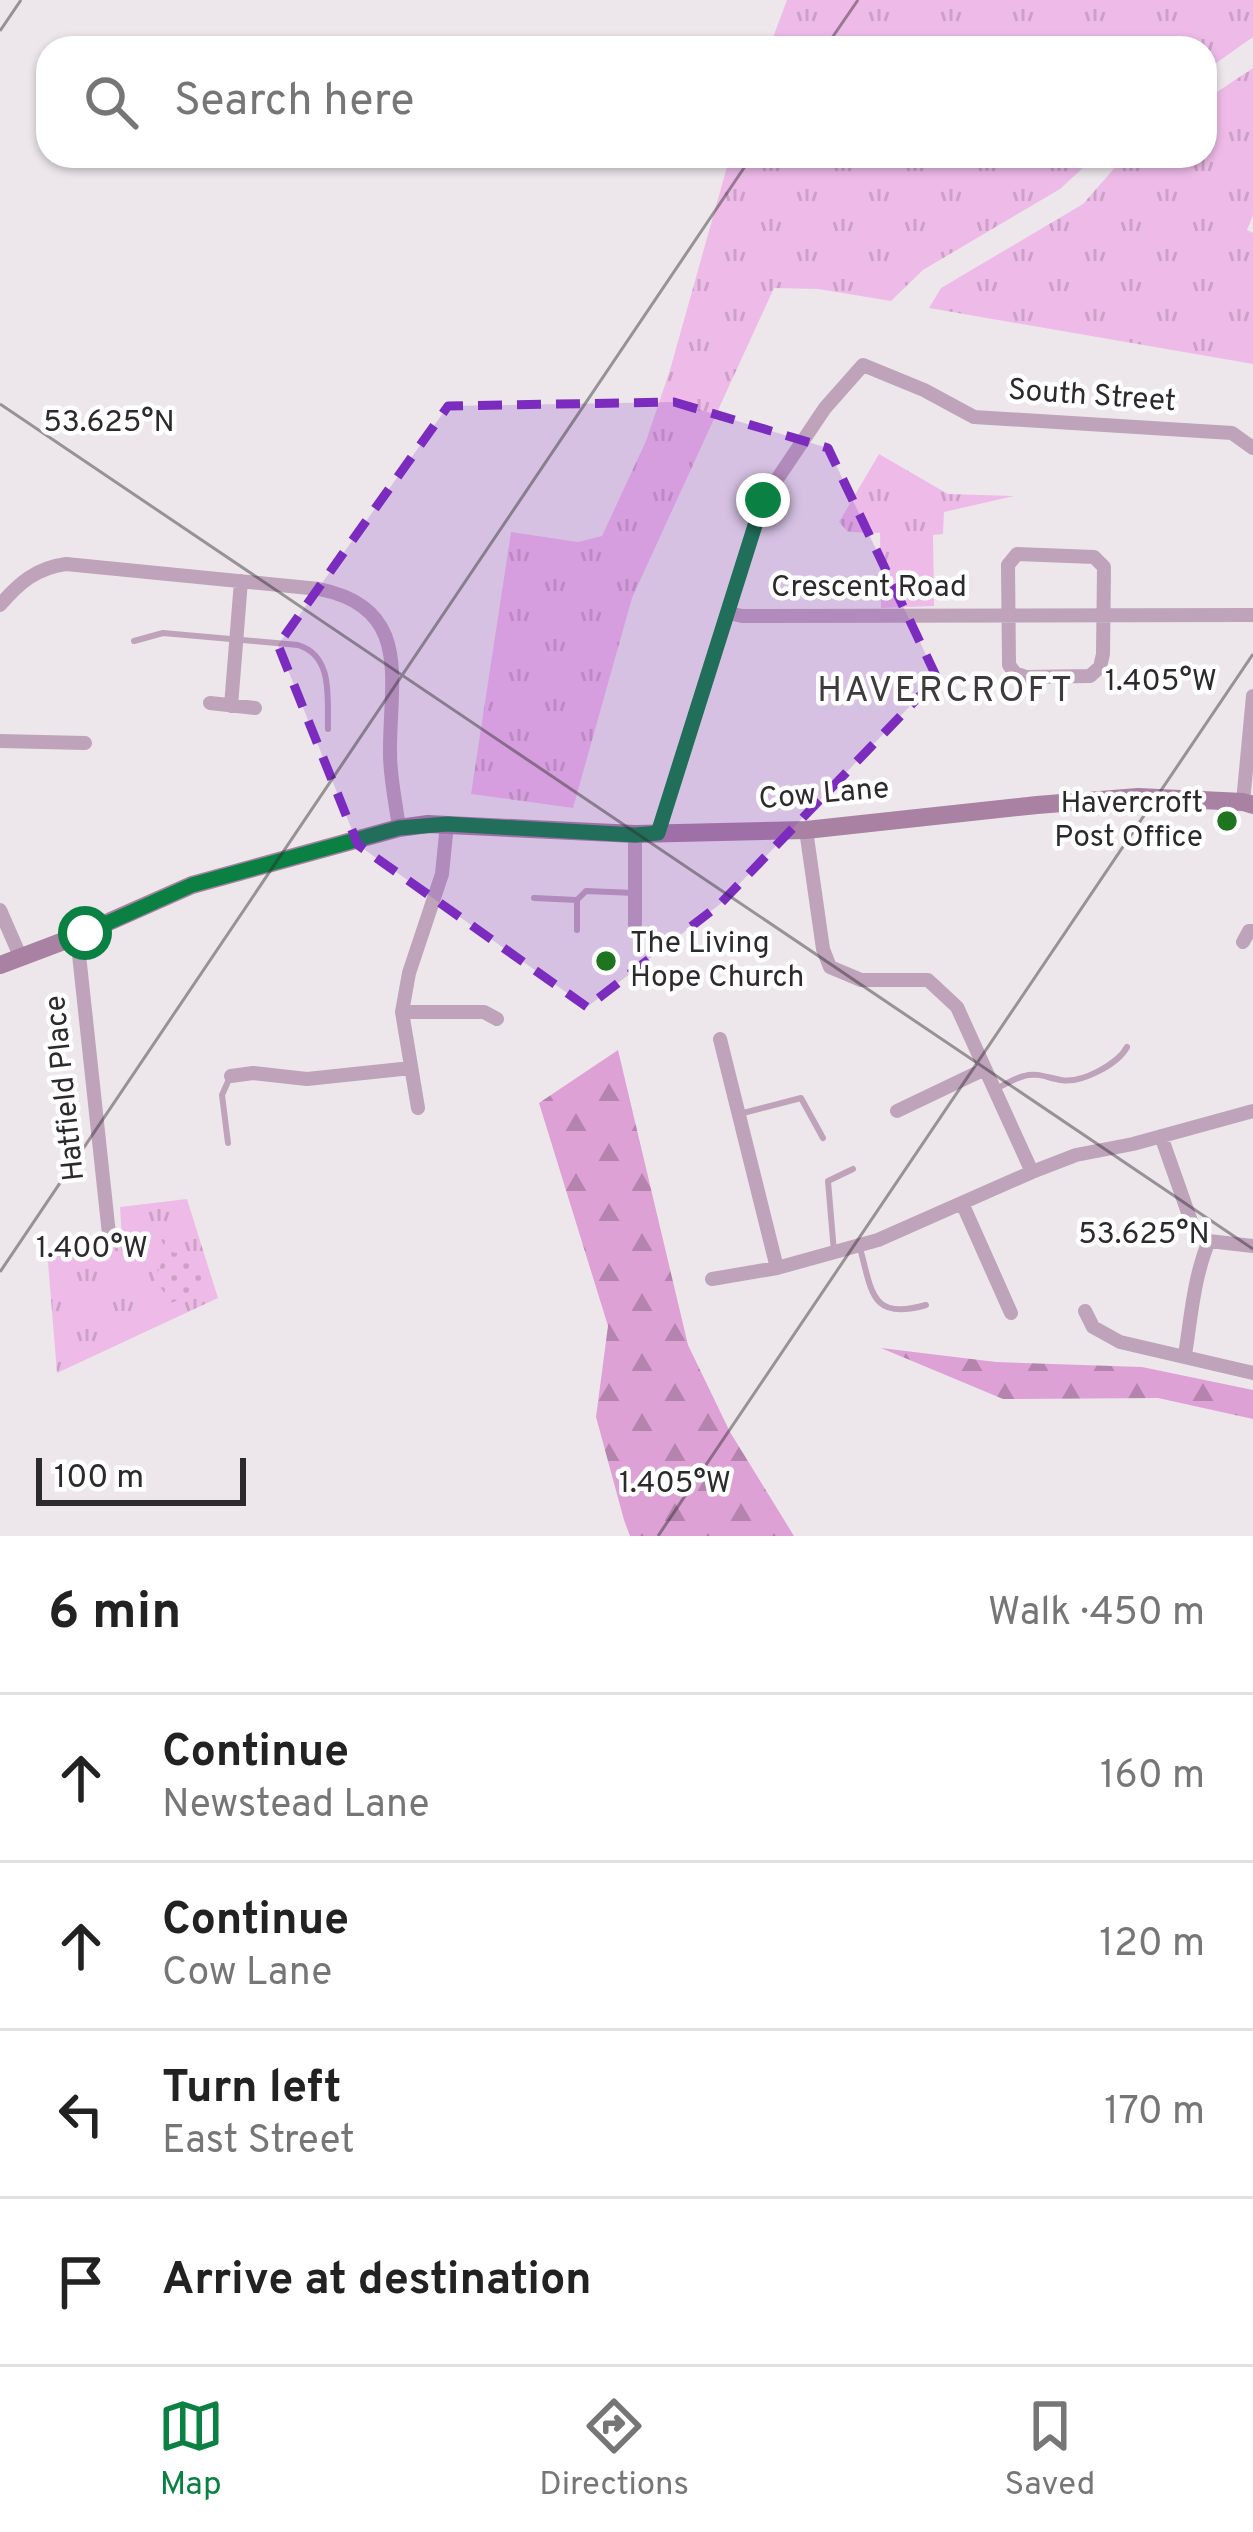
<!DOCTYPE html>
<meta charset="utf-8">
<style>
:root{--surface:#fff;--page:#f6f6f6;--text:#222;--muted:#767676;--line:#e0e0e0;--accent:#0b8043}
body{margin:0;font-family:Overpass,sans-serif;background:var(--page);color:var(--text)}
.scale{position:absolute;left:36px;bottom:30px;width:210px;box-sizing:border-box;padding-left:12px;border:6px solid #2c2a2c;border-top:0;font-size:33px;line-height:42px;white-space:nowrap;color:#2c2a2c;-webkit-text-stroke:9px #fff;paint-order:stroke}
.stop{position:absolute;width:36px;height:36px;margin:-27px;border:9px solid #0b8043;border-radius:50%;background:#fff}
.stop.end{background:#0b8043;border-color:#fff;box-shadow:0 3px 12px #0008}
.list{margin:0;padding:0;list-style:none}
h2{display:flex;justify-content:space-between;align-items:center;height:156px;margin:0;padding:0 48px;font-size:51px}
h2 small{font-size:39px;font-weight:400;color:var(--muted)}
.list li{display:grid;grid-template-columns:78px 1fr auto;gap:36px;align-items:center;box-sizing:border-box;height:168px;padding:0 48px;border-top:3px solid var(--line)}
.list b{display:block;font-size:45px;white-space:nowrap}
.list p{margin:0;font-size:39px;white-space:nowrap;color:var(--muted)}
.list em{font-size:39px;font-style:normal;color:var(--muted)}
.icon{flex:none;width:66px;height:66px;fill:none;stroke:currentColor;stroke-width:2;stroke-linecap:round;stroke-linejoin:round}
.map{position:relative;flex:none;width:1253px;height:1536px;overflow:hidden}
.search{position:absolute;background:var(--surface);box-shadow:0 3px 9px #0004;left:36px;right:36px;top:36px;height:132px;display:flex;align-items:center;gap:30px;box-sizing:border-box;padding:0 42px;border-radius:36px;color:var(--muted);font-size:45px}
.sheet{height:828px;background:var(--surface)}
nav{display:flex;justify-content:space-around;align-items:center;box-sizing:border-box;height:168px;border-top:3px solid var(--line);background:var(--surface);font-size:33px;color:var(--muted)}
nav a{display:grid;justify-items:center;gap:6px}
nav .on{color:var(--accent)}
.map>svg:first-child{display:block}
.grass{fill:url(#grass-tufts)}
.forest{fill:url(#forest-firs)}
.park{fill:url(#park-dots)}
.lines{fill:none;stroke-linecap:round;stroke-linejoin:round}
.service{stroke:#bea3bb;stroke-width:6}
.minor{stroke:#bea3bb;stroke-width:14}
.secondary{stroke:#a881a3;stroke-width:18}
.route{stroke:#0b8043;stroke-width:15}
.marked{fill:#7b2cbf;fill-opacity:0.2;stroke:#7b2cbf;stroke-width:9;stroke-dasharray:24 15;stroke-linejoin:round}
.ticks{fill:none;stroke:#2c2a2c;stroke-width:3;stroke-opacity:0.45}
.poi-dot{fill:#1e741f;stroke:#fff;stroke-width:4.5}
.labels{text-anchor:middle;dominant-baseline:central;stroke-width:9;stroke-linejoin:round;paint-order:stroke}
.street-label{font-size:30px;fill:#2c2a2c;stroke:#fff}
.poi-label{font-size:30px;fill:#2c2a2c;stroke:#fff;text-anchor:end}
.quarter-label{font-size:36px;letter-spacing:3px;fill:#3f3a3e;stroke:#fff}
.ticks-label{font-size:30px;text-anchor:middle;fill:#2c2a2c;stroke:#fff;stroke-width:9;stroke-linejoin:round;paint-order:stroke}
</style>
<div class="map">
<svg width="1253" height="1536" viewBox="0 0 1253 1536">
<defs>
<pattern id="grass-tufts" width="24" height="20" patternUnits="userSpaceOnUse" patternTransform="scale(3)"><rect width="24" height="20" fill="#eebbe8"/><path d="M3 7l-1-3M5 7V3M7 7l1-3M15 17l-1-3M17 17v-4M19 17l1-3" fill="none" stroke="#cca1c7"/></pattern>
<pattern id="forest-firs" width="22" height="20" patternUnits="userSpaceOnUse" patternTransform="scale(3)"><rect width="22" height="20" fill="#dea1d6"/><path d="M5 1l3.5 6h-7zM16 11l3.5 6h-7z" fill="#b483ae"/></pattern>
<pattern id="park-dots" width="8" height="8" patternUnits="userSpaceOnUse" patternTransform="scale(3)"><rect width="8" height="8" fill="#eebbe8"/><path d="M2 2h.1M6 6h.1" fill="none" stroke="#cca1c7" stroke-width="1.8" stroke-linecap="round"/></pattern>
</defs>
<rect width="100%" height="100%" fill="#ede7ec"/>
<!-- grass -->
<path class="grass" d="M787 0H1253V37L1205 71V48H769Z
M1253 68V215L1247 230 1253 233V364L929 308 941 288 1083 204 1125 156H1205V100Z
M730 156H1096L1060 189 923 270 891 301 818 289 774 288 632 598 573 808 471 794 511 532 578 542 602 536 646 441 670 370Z
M879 454 948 494 1014 496 944 512 943 534 933 535 934 606 881 608 880 533 848 532 839 522Z
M187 1199 218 1298 57 1373 47 1250 122 1240 120 1207Z"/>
<!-- forest -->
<path class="forest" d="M618 1050 688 1345 730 1432 794 1536H630L624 1520 596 1417 608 1326 539 1103Z
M881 1348 996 1362 1142 1367 1253 1390V1419L1158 1398 1003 1399Z"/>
<!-- park -->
<path class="park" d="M165 1232 175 1239 173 1253 194 1251 206 1288 171 1303 155 1279 166 1252 160 1236Z"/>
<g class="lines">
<!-- service -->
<path class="service" d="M134 641 163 633 298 645C334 656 327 699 328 729
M534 898 577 900V930
M577 900 586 891 635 893
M997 1088C1006 1084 1015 1078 1024 1076 1037 1072 1048 1078 1061 1080 1081 1084 1118 1064 1127 1047
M739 1114 801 1098 823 1138
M228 1143 222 1095 230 1077
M860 1248C872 1292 871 1321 926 1305
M834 1252 828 1181 853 1169"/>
<!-- minor -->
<path class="minor" d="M1017 554 1094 557 1104 567 1103 654 1100 667 1090 676 1026 677 1015 673 1009 665 1008 565Z
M0 605C19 583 36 568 66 564L319 589C414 608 389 682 390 754 390 778 396 804 399 828
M729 613 742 616 1253 615
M210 703 255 708
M231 706 241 581
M0 741 85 743
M1243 802 1253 696
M806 830 823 949 830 967 861 980H928L957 1007 1032 1172 1076 1155 1133 1144 1253 1111
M658 833 763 500 825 408 863 365 924 390 974 417 1232 433 1253 448
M635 834V924
M0 910 21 958
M77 936 109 1234
M1243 942 1249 931H1253
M402 1012H484L497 1019
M720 1039 777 1268
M231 1076 253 1073 307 1079 411 1068
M418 1108 402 1012 409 973 442 874 447 824
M897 1111 985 1069
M1161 1136 1192 1224 1209 1241 1253 1246
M962 1203 1011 1313
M712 1279 777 1268 878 1240 1032 1172
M1085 1311 1093 1327 1120 1342 1253 1373
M1185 1355C1191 1317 1194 1276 1209 1241"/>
<!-- secondary -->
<path class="secondary" d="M0 965 77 936 192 885 399 828 428 824 635 834 806 830 1037 805 1138 797 1243 802 1253 805"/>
</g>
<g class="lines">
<!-- route -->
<path class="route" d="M85 933 192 885 399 828 447 824 635 835 658 833 763 500"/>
</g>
<!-- marked area -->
<path class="marked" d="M674 402 828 448 937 678 719 905 587 1007 358 845 278 645 448 406Z"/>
<!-- ticks -->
<path class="ticks" d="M0 31 21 0M825 48 858 0M0 404 1253 1249M0 1272 752 156M658 1536 1253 654"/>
<!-- markers -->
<g class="poi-dot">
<circle cx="1227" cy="821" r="12"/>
<circle cx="606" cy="961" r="12"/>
</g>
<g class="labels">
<!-- street labels -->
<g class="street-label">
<text transform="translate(1092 397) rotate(4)">South Street</text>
<text x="869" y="588">Crescent Road</text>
<text transform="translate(824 795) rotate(-5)">Cow Lane</text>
<text transform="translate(66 1088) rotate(-96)">Hatfield Place</text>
</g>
<!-- poi labels -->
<g class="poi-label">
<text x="1203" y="804">Havercroft<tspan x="1203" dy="34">Post Office</tspan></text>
<text x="630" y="944" text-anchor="start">The Living<tspan x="630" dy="34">Hope Church</tspan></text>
</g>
<!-- quarter labels -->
<g class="quarter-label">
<text x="946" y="692">HAVERCROFT</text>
</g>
</g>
<g class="ticks-label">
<text x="109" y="431">53.625°N</text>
<text x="1161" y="690">1.405°W</text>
<text x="1144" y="1243">53.625°N</text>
<text x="92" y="1257">1.400°W</text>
<text x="675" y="1492">1.405°W</text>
</g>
</svg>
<div class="scale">100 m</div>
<div class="stop" style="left:85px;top:933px"></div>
<div class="stop end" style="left:763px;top:500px"></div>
<div class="search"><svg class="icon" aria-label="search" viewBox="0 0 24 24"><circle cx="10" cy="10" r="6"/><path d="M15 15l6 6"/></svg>Search here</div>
</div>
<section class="sheet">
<h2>6 min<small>Walk · 450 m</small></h2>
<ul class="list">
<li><svg class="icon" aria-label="ahead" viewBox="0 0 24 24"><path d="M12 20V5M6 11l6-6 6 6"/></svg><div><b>Continue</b><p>Newstead Lane</p></div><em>160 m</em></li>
<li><svg class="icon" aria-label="ahead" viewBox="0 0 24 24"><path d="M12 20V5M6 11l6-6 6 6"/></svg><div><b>Continue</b><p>Cow Lane</p></div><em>120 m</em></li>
<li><svg class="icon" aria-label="left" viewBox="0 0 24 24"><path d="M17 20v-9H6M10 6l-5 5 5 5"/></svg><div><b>Turn left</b><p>East Street</p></div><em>170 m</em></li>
<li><svg class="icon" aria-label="arrive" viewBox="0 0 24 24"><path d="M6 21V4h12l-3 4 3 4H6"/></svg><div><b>Arrive at destination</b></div></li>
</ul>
</section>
<nav>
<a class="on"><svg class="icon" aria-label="map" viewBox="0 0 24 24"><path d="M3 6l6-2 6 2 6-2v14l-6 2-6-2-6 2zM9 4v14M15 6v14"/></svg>Map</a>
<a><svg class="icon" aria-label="directions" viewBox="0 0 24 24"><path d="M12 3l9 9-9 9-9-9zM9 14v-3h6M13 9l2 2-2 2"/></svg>Directions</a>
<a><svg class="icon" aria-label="saved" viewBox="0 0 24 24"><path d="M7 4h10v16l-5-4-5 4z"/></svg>Saved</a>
</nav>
